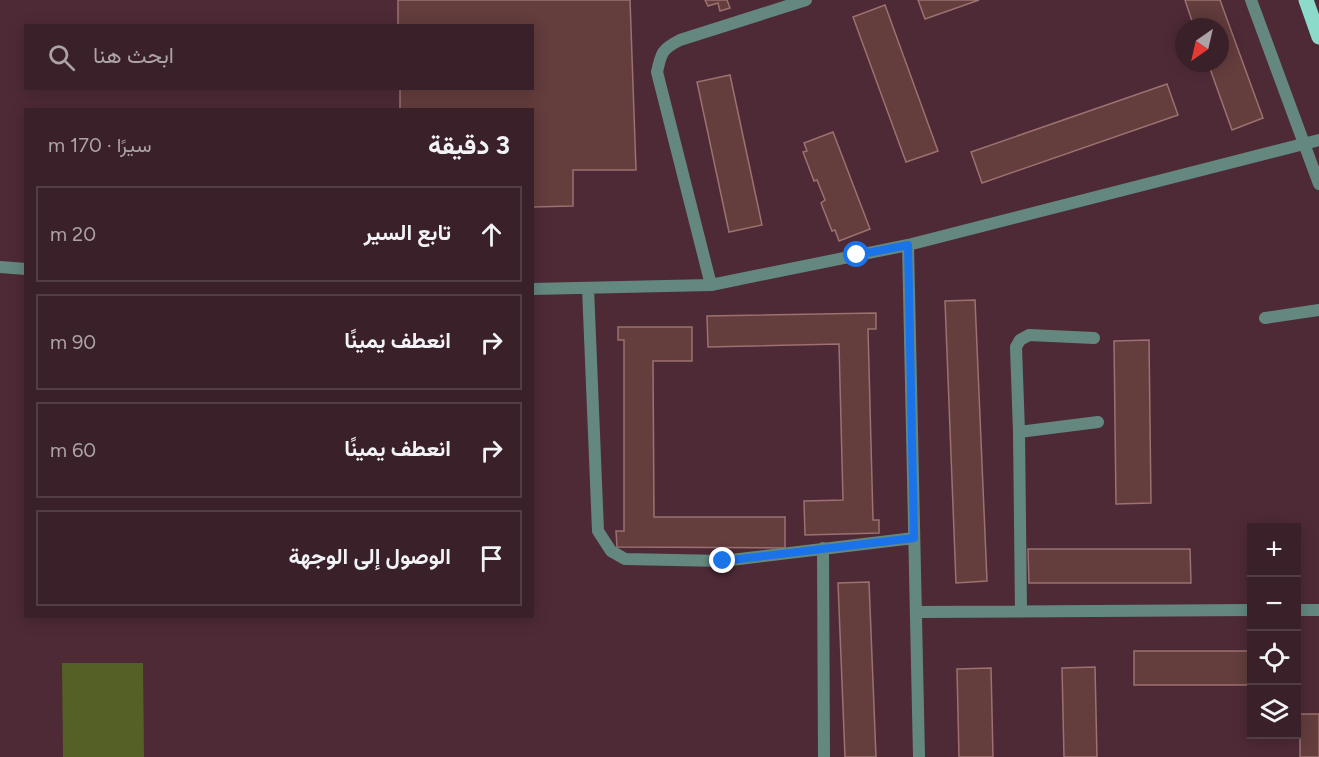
<!DOCTYPE html>
<html lang="ar">
<meta charset="utf-8">
<style>
:root{--surface:#3a2028;--page:#452d34;--text:#f1f3f6;--muted:#aba3a8;--line:#543e45}
body{margin:0;font-family:Figtree,Vazirmatn,sans-serif;background:var(--page);color:var(--text);direction:rtl}
.controls{position:absolute;right:18px;bottom:18px;display:grid;overflow:hidden;border-radius:0px;box-shadow:0 3px 15px #0003}
.controls button{width:54px;height:54px;display:grid;place-items:center;padding:0;border:0;border-bottom:2px solid var(--line);background:var(--surface);color:var(--text);font:30px sans-serif}
.compass{position:absolute;left:1175px;top:18px;width:54px;height:54px;border-radius:50%;background:var(--surface);box-shadow:0 3px 15px #0003;rotate:214deg}
.stop{position:absolute;width:18px;height:18px;margin:-14px;border:4px solid #1a73e8;border-radius:50%;background:#fff}
.stop.end{background:#1a73e8;border-color:#fff;box-shadow:0 2px 6px #0008}
.list{margin:0;padding:0;list-style:none}
h2{display:flex;justify-content:space-between;align-items:center;height:78px;margin:0;padding:0 24px;font-size:26px}
h2 small{font-size:20px;font-weight:400;color:var(--muted)}
.list li{display:grid;grid-template-columns:39px 1fr auto;gap:18px;align-items:center;box-sizing:border-box;height:96px;margin:0 12px 12px;padding:0 12px;border:2px solid var(--line);border-radius:0px}
.list b{display:block;font-size:22px;white-space:nowrap}
.list em{font-size:20px;font-style:normal;color:var(--muted)}
.icon{flex:none;width:33px;height:33px;fill:none;stroke:currentColor;stroke-width:2;stroke-linecap:round;stroke-linejoin:round}
.map{position:relative;flex:none;width:1319px;height:757px;overflow:hidden;direction:ltr}
.search{position:absolute;background:var(--surface);box-shadow:0 3px 15px #0003;left:24px;top:24px;width:510px;height:66px;display:flex;align-items:center;gap:15px;box-sizing:border-box;padding:0 21px;border-radius:0px;color:var(--muted);font-size:22px}
.panel{position:absolute;background:var(--surface);box-shadow:0 3px 15px #0003;left:24px;top:108px;width:510px;height:510px;border-radius:0px;direction:rtl}
.map>svg:first-child{display:block}
.green{fill:#546026}
.building{fill:#643d3d;stroke:#9c7170;stroke-width:1.5}
.lines{fill:none;stroke-linecap:round;stroke-linejoin:round}
.street{stroke:#648880;stroke-width:12}
.primary{stroke:#8cdac9;stroke-width:15}
.route{stroke:#1a73e8;stroke-width:8}
</style>
<div class="map">
<svg width="1319" height="757" viewBox="0 0 1319 757">
<rect width="100%" height="100%" fill="#4e2a36"/>
<!-- green -->
<path class="green" d="M62 663H143L144 757H63Z"/>
<!-- building -->
<path class="building" d="M398 0H630L636 170H573V206L532 207V110H400V88H532V26H398Z
M705 0H727L730 8 720 11 718 3 708 6Z
M918 0H979L925 19Z
M1185 0H1220L1263 118 1232 130 1208 63H1220V27H1194Z
M885 5 938 151 906 162 853 17Z
M730 75 762 225 729 232 697 82Z
M1167 84 1178 115 982 183 971 152Z
M833 132 870 229 839 241 835 230 832 231 821 203 825 200 817 180 814 181 803 152 807 151 804 143Z
M975 300 987 581 956 583 945 301Z
M876 313V329H868L873 520H879V533L805 535 804 501 843 500 839 344 708 347 707 316Z
M618 327H692V361H653L654 517H785V548L617 547 616 531H624V340H618Z
M1149 340 1151 503 1116 504 1114 341Z
M1028 549H1190L1191 583H1029Z
M869 582 876 757H845L838 583Z
M1134 651H1252V685H1134Z
M1095 667 1097 757H1064L1062 668Z
M991 668 993 757H959L957 669Z
M1300 714H1319V757H1300Z"/>
<g class="lines">
<!-- street -->
<path class="street" d="M1251 0 1319 184
M908 245 919 757
M0 267 26 269
M711 285 657 72C661 53 662 49 680 40L806 0
M588 288 598 531 611 551 625 559 723 561 914 538
M532 289 711 285 908 245 1319 140
M1265 318 1319 310
M1019 432 1098 422
M823 548 824 757
M1296 610H1319
M1021 611 1019 432 1016 347 1020 340 1029 335 1094 338
M916 612 1252 610"/>
<!-- primary -->
<path class="primary" d="M1306 0 1319 37"/>
</g>
<g class="lines">
<!-- route -->
<path class="route" d="M723 561 914 538 908 245 857 255"/>
</g>
</svg>
<div class="controls">
<button>+</button>
<button>−</button>
<button><svg class="icon" aria-label="locate" viewBox="0 0 24 24"><circle cx="12" cy="12" r="6"/><path d="M12 2v4M12 18v4M2 12h4M18 12h4"/></svg></button>
<button><svg class="icon" aria-label="layers" viewBox="0 0 24 24"><path d="M12 4l9 5-9 5-9-5zM3 14l9 5 9-5"/></svg></button>
</div>
<svg class="compass" viewBox="-18 -18 36 36"><path d="M0-13l5 13h-10z" fill="#e53935"/><path d="M0 13l5-13h-10z" fill="#aba3a8"/></svg>
<div class="stop" style="left:857px;top:255px"></div>
<div class="stop end" style="left:723px;top:561px"></div>
<div class="search"><svg class="icon" aria-label="search" viewBox="0 0 24 24"><circle cx="10" cy="10" r="6"/><path d="M15 15l6 6"/></svg>ابحث هنا</div>
<section class="panel">
<h2>3 دقيقة<small>سيرًا · 170 m</small></h2>
<ul class="list">
<li><svg class="icon" aria-label="ahead" viewBox="0 0 24 24"><path d="M12 20V5M6 11l6-6 6 6"/></svg><div><b>تابع السير</b></div><em>20 m</em></li>
<li><svg class="icon" aria-label="right" viewBox="0 0 24 24"><path d="M7 20v-9h11M14 6l5 5-5 5"/></svg><div><b>انعطف يمينًا</b></div><em>90 m</em></li>
<li><svg class="icon" aria-label="right" viewBox="0 0 24 24"><path d="M7 20v-9h11M14 6l5 5-5 5"/></svg><div><b>انعطف يمينًا</b></div><em>60 m</em></li>
<li><svg class="icon" aria-label="arrive" viewBox="0 0 24 24"><path d="M6 21V4h12l-3 4 3 4H6"/></svg><div><b>الوصول إلى الوجهة</b></div></li>
</ul>
</section>
</div>
